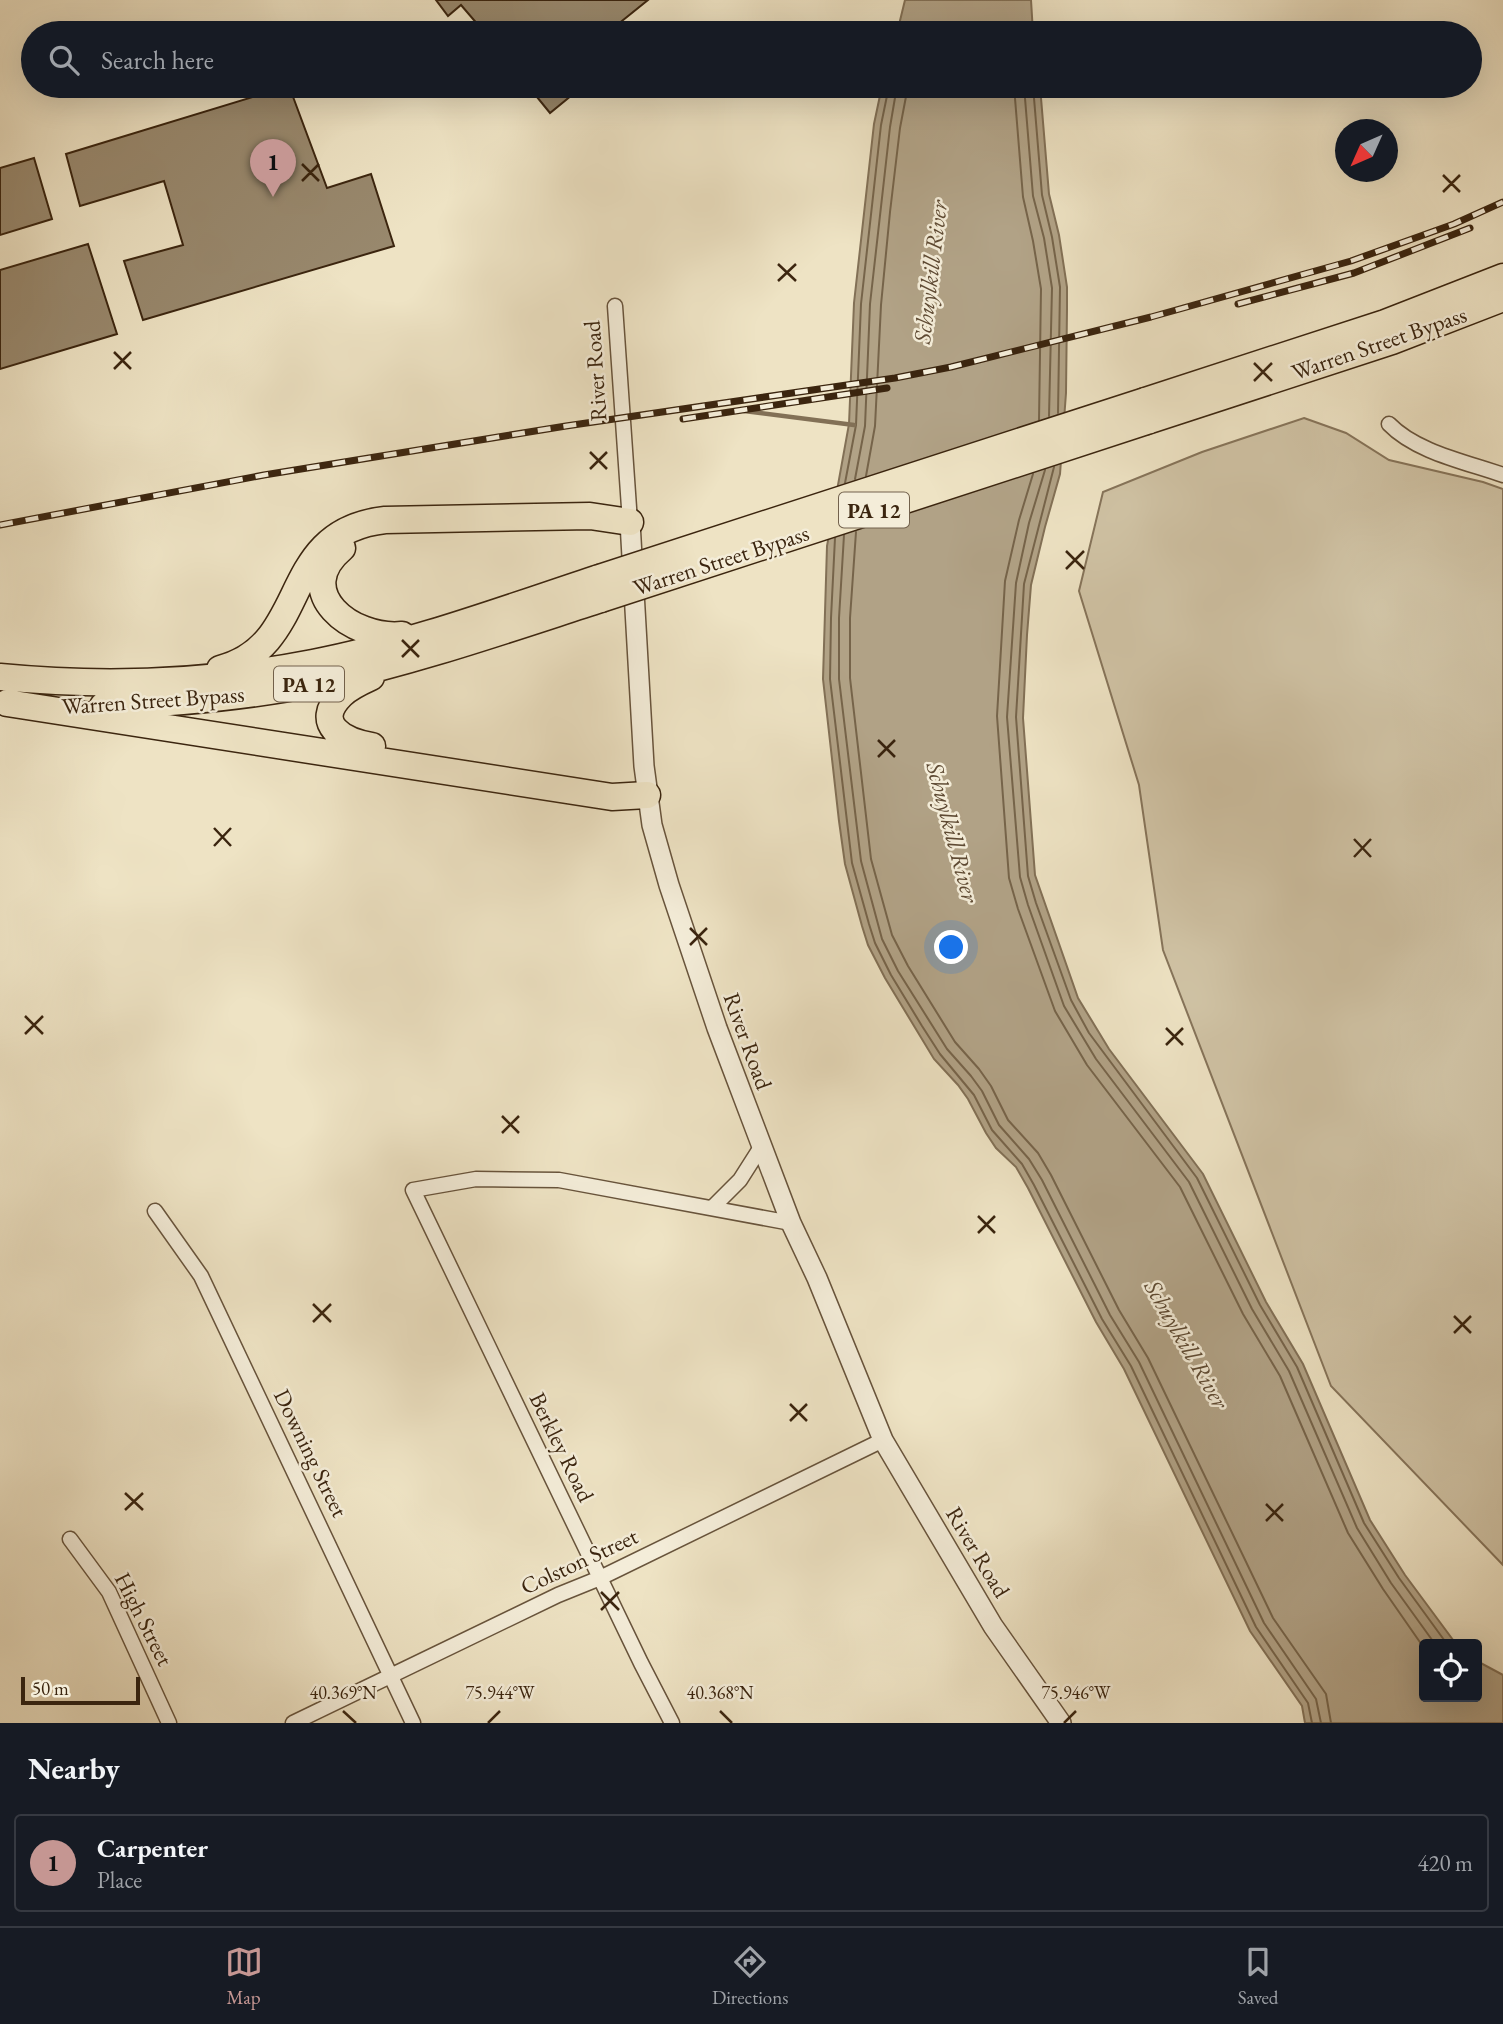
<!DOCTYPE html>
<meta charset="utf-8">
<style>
:root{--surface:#171b24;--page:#242831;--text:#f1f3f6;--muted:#9ea1a6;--line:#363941;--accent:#c59692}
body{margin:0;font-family:"EB Garamond",serif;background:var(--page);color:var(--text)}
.controls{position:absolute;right:21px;bottom:21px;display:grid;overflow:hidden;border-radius:7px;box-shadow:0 7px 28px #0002}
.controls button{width:63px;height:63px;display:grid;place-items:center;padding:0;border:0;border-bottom:2px solid var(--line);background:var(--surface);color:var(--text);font:35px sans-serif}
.compass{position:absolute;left:1335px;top:119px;width:63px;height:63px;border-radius:50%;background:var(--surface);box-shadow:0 7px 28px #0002;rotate:225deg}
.scale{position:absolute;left:21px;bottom:18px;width:119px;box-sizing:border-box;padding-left:7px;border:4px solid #3b250f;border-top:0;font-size:19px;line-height:24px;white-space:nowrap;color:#3b250f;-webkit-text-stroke:5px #f4edd9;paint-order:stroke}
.you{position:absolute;left:952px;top:948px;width:24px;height:24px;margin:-18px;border:5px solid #fff;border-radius:50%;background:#1a73e8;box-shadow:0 0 0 10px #1a73e833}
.badge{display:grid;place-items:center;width:46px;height:46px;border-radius:50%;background:var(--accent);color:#111;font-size:23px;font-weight:700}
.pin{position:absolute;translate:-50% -58px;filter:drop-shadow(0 2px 4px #0008)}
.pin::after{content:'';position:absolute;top:37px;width:24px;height:21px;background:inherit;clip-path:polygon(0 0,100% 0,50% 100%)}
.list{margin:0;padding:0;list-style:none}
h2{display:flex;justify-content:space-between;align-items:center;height:91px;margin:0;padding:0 28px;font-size:30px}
h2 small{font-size:23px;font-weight:400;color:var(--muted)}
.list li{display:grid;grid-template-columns:46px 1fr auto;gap:21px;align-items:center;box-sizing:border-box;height:98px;margin:0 14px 14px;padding:0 14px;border:2px solid var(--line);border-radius:7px}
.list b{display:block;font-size:26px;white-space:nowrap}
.list p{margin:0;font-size:23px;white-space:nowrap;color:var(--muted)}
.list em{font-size:23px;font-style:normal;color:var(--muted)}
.icon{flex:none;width:38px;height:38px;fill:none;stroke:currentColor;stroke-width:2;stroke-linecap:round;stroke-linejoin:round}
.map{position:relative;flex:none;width:1503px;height:1723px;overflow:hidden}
.search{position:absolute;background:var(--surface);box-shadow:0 7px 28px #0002;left:21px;right:21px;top:21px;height:77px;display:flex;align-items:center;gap:18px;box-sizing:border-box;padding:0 24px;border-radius:38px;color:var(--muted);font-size:26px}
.sheet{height:203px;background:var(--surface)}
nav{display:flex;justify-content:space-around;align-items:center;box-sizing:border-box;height:98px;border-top:2px solid var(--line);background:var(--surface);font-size:19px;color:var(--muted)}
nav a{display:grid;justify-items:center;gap:4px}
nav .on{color:var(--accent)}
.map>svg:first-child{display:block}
.green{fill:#d0c3a5;stroke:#86745a;stroke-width:2}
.water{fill:#b1a286;stroke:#827056;stroke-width:2}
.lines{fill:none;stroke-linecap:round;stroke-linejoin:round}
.shore{stroke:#76644a;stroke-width:2}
.stream{stroke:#827056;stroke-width:4.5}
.building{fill:#98886d;stroke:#3b250f;stroke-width:2}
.minor-casing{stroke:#68543c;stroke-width:17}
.tertiary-casing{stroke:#68543c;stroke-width:22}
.motorway-casing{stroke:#3b250f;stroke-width:29}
.minor{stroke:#f4edd9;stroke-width:14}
.tertiary{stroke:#f4edd9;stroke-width:19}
.motorway{stroke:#eee3c4;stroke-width:26}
.rail-casing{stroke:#3b250f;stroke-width:7}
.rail{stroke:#f4edd9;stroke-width:4.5;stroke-dasharray:13;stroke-linecap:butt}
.motorway-bridge-casing{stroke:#3b250f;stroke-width:29;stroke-linecap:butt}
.motorway-bridge{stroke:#eee3c4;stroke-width:26}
.ticks{fill:none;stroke:#3b250f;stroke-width:2.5}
.labels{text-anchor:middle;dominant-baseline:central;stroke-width:5;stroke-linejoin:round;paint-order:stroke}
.shield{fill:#f4edd9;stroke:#72614c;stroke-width:2}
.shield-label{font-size:21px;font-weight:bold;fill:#3b250f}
.street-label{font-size:23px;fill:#3b250f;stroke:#f4edd9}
.water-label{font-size:24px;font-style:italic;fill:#5e4a33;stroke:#f4edd9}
.ticks-label{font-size:18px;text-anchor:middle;fill:#3b250f;stroke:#f4edd9;stroke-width:5;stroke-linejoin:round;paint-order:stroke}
</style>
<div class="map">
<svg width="1503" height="1723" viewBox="0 0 1503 1723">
<rect width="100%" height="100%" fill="#eee3c4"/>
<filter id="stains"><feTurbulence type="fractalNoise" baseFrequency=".00286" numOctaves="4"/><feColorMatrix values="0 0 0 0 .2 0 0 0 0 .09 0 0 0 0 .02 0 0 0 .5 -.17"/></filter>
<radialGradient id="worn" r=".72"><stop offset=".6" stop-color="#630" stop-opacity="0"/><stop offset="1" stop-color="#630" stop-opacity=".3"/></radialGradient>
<!-- green -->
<path class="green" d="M1304 418 1346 433 1389 460 1483 482 1503 489V1565L1331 1386 1163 950 1139 785 1079 591 1103 492 1202 452Z"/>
<!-- water -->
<path class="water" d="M905 0H1031L1033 33H897Z
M882 86H1040L1049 194 1059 235 1067 287V309L1066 393 1060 474 1045 527 1031 585 1027 635 1023 718 1035 875 1078 998 1109 1049 1203 1174 1266 1302 1303 1364 1370 1520 1405 1575 1456 1644H1424V1697H1477V1661L1503 1675V1723H1305L1302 1706 1250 1631 1124 1369 1096 1322 1028 1188 1016 1167 996 1148 986 1133 968 1099 958 1085 934 1059 885 978 868 945 862 926 845 864 839 821 823 679 827 546 849 424 854 303 874 124Z"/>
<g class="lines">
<!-- shore -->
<path class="shore" d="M1014 86 1023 197 1033 241 1041 289 1039 420
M1024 86 1033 196 1044 238 1052 288 1049 416
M1033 86 1042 195 1052 237 1060 287 1058 413
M1054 467 1024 584 1016 717 1028 876 1036 903 1071 1000 1089 1033 1197 1178 1260 1305 1297 1367 1364 1523 1399 1578 1447 1644
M1045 470 1029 523 1016 583 1007 717 1020 877 1028 905 1064 1006 1096 1059 1189 1182 1252 1309 1289 1371 1357 1528 1391 1583 1435 1644
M1033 474 1019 520 1005 581 997 716 1009 878 1018 909 1055 1011 1087 1065 1180 1187 1243 1314 1280 1376 1348 1533 1383 1589 1424 1648
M866 476 875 426 881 305 890 212 900 128 908 86
M855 479 865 426 870 304 890 127 897 86
M845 483 856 425 861 304 881 125 889 86
M856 532 850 618V678L871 859 892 935 908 966 955 1042 979 1069 991 1086 1008 1120 1038 1153 1051 1175 1119 1310 1148 1358 1273 1618 1326 1694 1331 1723
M844 535 839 618V679L861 861 882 939 898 971 947 1049 971 1076 982 1091 999 1125 1029 1159 1042 1180 1110 1315 1139 1362 1264 1623 1316 1699 1321 1723
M835 538 831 618 830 679 852 863 869 924 875 943 891 975 922 1026 940 1054 974 1095 992 1130 1022 1164 1034 1185 1102 1319 1131 1366 1256 1627 1308 1703 1312 1723"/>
<!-- stream -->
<path class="stream" d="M744 411 854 425"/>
</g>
<!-- building -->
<path class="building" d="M436 0H648L607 33H485L461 5 448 16Z
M289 86 327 188 371 174 394 246 143 320 124 261 183 245 164 181 80 206 66 154Z
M528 86H583L550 113Z
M34 158 52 219 0 235V168Z
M88 244 117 334 0 369V270Z"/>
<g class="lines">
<!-- minor casing -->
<g class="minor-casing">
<path id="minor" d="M615 306 630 522
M1389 424C1416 452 1466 462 1503 475
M712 1208 740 1180 761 1147
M155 1211 201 1276 413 1723
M70 1539 109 1592 169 1723
M293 1723 558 1595 600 1578 883 1440
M672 1723 641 1663 413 1190 476 1179 559 1180 791 1223"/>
</g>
<!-- tertiary casing -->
<g class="tertiary-casing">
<path id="tertiary" d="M630 522 644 766 652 825 669 885 717 1028 791 1223 817 1278 883 1440 993 1626 1061 1723"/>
</g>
<!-- motorway casing -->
<g class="motorway-casing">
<path id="motorway" d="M1145 401 1385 323 1503 277
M1147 421 1392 341 1503 298
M342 548C290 592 352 640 402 635
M220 669C313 645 276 532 385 520L590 516 630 522
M0 677C104 687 211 683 313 663 411 644 505 609 599 578
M371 677C360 682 349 687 341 695 312 724 344 742 372 746
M7 703 612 797 647 795
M103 706C176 703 248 697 320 682 416 661 508 629 601 599"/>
</g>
<!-- minor -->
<use href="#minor" class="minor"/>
<!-- tertiary -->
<use href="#tertiary" class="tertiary"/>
<!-- motorway -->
<use href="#motorway" class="motorway"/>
<!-- rail casing -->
<g class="rail-casing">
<path id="rail" d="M1238 304 1354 273 1470 228
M683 419 887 388
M0 525 264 475 566 426 895 378 951 367 1151 317 1351 261 1454 224 1503 202"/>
</g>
<!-- rail -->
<use href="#rail" class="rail"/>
<!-- motorway-bridge casing -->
<g class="motorway-bridge-casing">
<path id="motorway-bridge" d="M599 578 1145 401
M601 599 1147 421"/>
</g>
<!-- motorway-bridge -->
<use href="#motorway-bridge" class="motorway-bridge"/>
</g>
<!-- ticks -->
<path class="ticks" d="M302 164 319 181M1443 175 1460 192M302 181 319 164M1443 192 1460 175M778 264 796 281M778 281 796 264M114 352 131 369M1254 363 1272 381M114 369 131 352M1254 381 1272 363M590 452 607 469M590 469 607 452M1066 551 1084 569M1066 569 1084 551M402 640 419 657M402 657 419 640M878 740 895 757M878 757 895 740M214 828 231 846M1354 839 1371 857M214 846 231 828M1354 857 1371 839M690 928 707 945M690 945 707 928M25 1016 43 1034M1166 1028 1183 1045M25 1034 43 1016M1166 1045 1183 1028M502 1116 519 1133M502 1133 519 1116M978 1216 995 1233M978 1233 995 1216M313 1304 331 1322M1454 1316 1471 1333M313 1322 331 1304M1454 1333 1471 1316M790 1404 807 1421M790 1421 807 1404M125 1493 143 1510M1266 1504 1283 1521M125 1510 143 1493M1266 1521 1283 1504M601 1592 619 1610M601 1610 619 1592M343 1711 356 1723M720 1711 732 1723M488 1723 500 1711M1064 1723 1076 1711"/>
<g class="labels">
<!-- shield labels -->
<g class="shield">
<rect x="839" y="492.5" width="70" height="35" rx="5"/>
<rect x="274" y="666.5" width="70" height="35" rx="5"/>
</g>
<g class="shield-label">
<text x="874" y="510">PA 12</text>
<text x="309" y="684">PA 12</text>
</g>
<!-- street labels -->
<g class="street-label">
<text transform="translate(1379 343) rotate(-19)">Warren Street Bypass</text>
<text transform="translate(595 371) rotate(-94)">River Road</text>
<text transform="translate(721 560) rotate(-18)">Warren Street Bypass</text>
<text transform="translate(153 700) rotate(-4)">Warren Street Bypass</text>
<text transform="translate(748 1041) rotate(70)">River Road</text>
<text transform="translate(562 1447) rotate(64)">Berkley Road</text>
<text transform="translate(311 1453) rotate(64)">Downing Street</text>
<text transform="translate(978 1552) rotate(59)">River Road</text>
<text transform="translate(579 1561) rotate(-25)">Colston Street</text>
<text transform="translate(144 1619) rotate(63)">High Street</text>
</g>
<!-- water labels -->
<g class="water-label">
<text transform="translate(930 272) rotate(-83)">Schuylkill River</text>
<text transform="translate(953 832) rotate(75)">Schuylkill River</text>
<text transform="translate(1187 1344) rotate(60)">Schuylkill River</text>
</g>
</g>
<g class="ticks-label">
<text x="500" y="1699">75.944°W</text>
<text x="720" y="1699">40.368°N</text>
<text x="1076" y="1699">75.946°W</text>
<text x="343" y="1699">40.369°N</text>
</g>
<rect width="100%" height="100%" filter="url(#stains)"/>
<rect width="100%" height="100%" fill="url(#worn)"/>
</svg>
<div class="controls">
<button><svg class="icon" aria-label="locate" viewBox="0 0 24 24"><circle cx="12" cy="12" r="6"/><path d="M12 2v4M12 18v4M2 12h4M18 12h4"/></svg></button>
</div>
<svg class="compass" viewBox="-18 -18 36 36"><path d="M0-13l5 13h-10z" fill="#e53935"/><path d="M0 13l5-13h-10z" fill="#9ea1a6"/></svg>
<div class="scale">50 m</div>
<div class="you"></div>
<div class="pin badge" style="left:273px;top:197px">1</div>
<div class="search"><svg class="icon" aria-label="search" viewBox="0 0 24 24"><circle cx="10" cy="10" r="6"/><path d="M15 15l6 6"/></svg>Search here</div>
</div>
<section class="sheet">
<h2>Nearby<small></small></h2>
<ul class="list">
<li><span class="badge">1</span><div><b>Carpenter</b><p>Place</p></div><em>420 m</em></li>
</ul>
</section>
<nav>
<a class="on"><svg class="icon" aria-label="map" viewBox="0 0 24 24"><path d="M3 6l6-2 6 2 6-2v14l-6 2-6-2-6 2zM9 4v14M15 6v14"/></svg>Map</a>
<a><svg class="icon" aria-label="directions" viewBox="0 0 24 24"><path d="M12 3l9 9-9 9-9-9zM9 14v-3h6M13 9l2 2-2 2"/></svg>Directions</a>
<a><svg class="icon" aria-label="saved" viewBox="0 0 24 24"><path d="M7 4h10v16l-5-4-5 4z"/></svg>Saved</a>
</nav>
